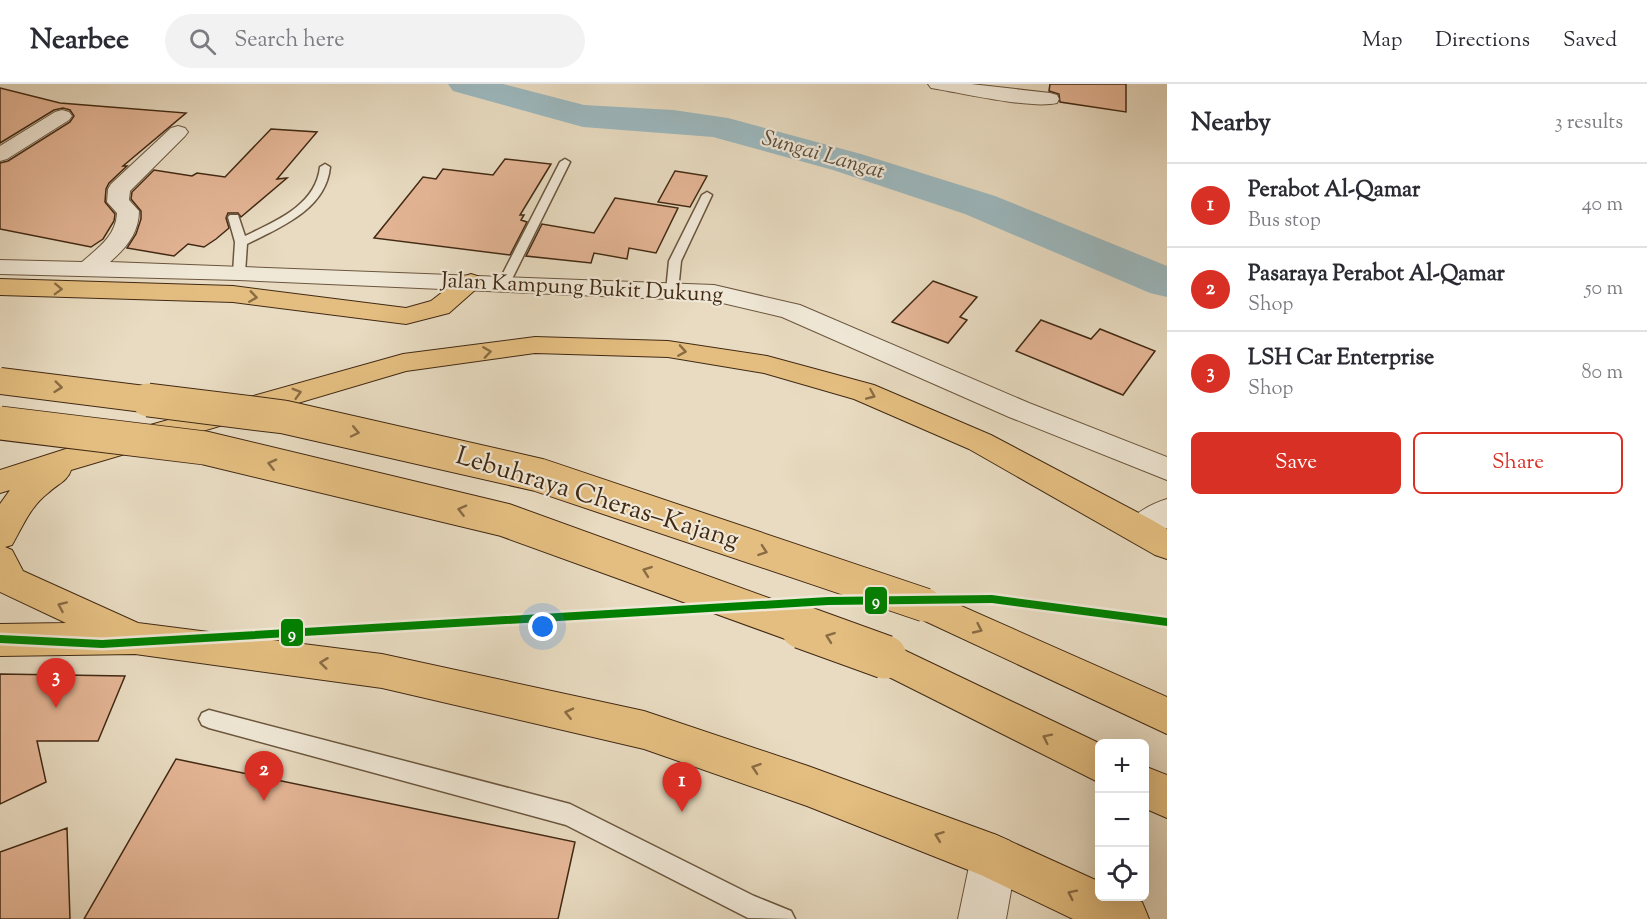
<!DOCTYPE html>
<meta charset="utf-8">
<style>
:root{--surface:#fff;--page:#f2f2f3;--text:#2b2b33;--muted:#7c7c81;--line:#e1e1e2;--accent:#d93025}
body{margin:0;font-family:"Sorts Mill Goudy",serif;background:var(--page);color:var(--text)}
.controls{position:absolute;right:18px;bottom:18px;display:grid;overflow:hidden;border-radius:9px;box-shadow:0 6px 24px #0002}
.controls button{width:54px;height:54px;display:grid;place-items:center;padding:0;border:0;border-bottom:2px solid var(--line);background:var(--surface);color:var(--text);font:30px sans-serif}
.you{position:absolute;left:543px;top:543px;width:21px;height:21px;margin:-15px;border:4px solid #fff;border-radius:50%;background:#1a73e8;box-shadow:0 0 0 9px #1a73e833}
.badge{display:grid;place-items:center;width:39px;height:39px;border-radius:50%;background:var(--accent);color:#fff;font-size:20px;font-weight:700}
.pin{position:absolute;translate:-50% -50px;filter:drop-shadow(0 2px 3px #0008)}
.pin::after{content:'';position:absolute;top:32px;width:21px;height:18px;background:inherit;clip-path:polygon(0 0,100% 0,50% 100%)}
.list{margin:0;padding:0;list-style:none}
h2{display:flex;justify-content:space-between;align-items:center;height:78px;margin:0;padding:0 24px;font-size:26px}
h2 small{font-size:20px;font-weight:400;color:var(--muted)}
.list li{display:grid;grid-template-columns:39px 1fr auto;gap:18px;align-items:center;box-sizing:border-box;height:84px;padding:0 24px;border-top:2px solid var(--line)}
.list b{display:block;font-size:22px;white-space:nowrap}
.list p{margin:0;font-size:20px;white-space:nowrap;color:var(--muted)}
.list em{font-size:20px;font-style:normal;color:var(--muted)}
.actions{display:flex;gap:12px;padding:18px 24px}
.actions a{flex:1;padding:14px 0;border:2px solid var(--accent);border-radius:9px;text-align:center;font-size:21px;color:var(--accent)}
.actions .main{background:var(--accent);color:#fff}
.icon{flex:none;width:33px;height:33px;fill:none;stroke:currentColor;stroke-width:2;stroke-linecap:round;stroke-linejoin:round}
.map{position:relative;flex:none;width:1167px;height:835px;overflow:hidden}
header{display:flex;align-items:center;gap:36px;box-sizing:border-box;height:84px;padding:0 30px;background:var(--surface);border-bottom:2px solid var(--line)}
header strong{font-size:28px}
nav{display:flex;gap:33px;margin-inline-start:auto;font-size:21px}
.search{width:420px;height:54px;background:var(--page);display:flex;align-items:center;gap:15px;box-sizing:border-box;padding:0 21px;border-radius:33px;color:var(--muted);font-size:22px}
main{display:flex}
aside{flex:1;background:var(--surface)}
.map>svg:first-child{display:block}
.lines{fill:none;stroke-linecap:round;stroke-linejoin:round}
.river{fill:#9cb8be;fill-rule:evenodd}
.building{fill:#e4b595;stroke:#412913;stroke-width:1.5}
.service-casing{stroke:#6b563e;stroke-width:3}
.minor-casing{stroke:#6b563e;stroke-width:2}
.motorway-casing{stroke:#412913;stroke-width:2}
.service{fill:#f0e8d7;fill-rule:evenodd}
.minor{fill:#f0e8d7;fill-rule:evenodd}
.motorway{fill:#e4be80;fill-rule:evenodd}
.motorway-bridge-far2-casing{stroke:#412913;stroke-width:28;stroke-linecap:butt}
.motorway-bridge-far1-casing{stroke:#412913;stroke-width:35;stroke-linecap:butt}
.motorway-bridge-casing{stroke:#412913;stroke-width:45;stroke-linecap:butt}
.motorway-bridge-far2{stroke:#e4be80;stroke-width:26}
.motorway-bridge-far1{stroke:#e4be80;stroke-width:33}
.motorway-bridge{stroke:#e4be80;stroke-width:43}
.metro-1-casing{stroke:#f0e8d7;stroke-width:5}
.metro-1{fill:#008000;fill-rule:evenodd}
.oneway{stroke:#8a6c44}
.labels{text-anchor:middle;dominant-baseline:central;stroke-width:4.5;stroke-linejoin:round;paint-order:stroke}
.far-water-label{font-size:22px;font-style:italic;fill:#584d3e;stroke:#f0e8d7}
.far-street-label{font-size:22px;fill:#412913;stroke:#f0e8d7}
.street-label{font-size:26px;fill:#412913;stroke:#f0e8d7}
.line-badge{stroke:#f0e8d7;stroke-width:2}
.badge-label{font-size:16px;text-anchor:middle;font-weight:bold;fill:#fff}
</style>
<header>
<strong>Nearbee</strong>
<div class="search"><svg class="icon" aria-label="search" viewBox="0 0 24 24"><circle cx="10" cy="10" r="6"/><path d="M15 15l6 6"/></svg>Search here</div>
<nav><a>Map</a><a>Directions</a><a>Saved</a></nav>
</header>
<main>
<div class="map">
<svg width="1167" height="835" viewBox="0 0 1167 835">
<rect width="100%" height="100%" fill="#e8dbc1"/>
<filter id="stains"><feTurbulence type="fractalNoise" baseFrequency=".00333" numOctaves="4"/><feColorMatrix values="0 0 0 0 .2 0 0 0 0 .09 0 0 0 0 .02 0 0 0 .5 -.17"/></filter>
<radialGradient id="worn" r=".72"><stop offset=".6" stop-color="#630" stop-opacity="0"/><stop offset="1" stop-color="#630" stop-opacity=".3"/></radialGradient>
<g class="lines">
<!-- river -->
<path class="river" d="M448 0H503L584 21 673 26 728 34 861 70 995 112 1167 182V213L1150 209 965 130 833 86 713 53 583 43 453 7Z"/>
</g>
<!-- building -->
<path class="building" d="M1050 0H1126V28L1060 18 1059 10 1049 7Z
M0 4 60 19 186 29 123 82H127L109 99 106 105 105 118 115 130 114 137 103 155 91 163 0 145V79L8 77 70 38 74 32 70 26 63 24 54 26 0 59Z
M271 45 317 48 277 95 287 94 241 133 238 129H228L226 134 229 144 216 155 204 163 188 160 174 172 127 164 136 150 141 135V127L131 115 132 108 154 86 192 92 197 89 225 93Z
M505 75 551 80 520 131H524L521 136 527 138 510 171 374 154 423 93 436 95 443 85 493 91Z
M675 87 707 92 690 123 658 118Z
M615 114 678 124 656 169 629 164 627 175 594 169 591 179 526 172 542 140 594 149Z
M933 197 977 213 960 233 967 236 948 259 892 238Z
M1041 236 1091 255 1100 245 1155 267 1123 311 1016 267Z
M0 590 125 592 98 657H37L46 698 0 720Z
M176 675 575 758 558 835H84Z
M67 744 70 835H0V768Z"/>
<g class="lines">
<!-- service casing -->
<g class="service-casing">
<path id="service" d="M565 75 570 78 510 199 504 203 500 202 498 199 560 78Z
M325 80 330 83C326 125 281 143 247 160L245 189 243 192H235L233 189 235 158 228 133 230 131H238L245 152C276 137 316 121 320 83Z
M707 108 712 111 681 177 678 207 672 211 668 210 666 207 669 177 702 111Z
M209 626 570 720 754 812 791 827 795 835 748 834 566 741 209 644 202 641 199 635 202 629Z"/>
</g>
<!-- minor casing -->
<g class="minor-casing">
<path id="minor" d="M928 0H971L1050 9 1057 11 1059 15 1057 19C1031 25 966 10 937 5L931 4Z
M62 26 69 28 72 32 69 36 7 75 0 77V62L55 28Z
M178 42 185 44 188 48 185 52 130 107 129 116 139 127C139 149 126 164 110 178L714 201 800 221 1029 319 1167 373V396L1009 333 782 233 714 217 239 196 0 190V176L82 178C98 164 116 152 117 129L107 118 108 105 111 100 171 44Z
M1167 415V444C1153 453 1145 459 1128 454L1123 445C1132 430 1151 420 1167 415Z
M994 750 1010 757 1017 773 1006 835H958L971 773 978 757Z"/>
</g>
<!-- motorway casing -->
<g class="motorway-casing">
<path id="motorway" d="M471 190 480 193 484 198 449 229 406 240 233 218 0 211V195L233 202 406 224 431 217 462 193Z
M535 253 668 257 767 272 874 301 991 351 1152 436 1167 445V475L1155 471 969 365 854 315 764 289 668 273 535 269 406 287 71 386C68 397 56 401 48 409 30 423 23 442 12 461L5 463 12 466 23 487 138 539 382 570 644 627 808 682 994 750 1100 798V812H1130L1142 818 1149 835H1073L981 791 807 722 644 665 382 604 135 570 0 572V540L66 539 0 508V420L10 406 0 409V386L72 363 403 270Z
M925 506 1167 613V650L912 531 907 521 912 511Z
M885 557 1101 660H1100V699L871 584 866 573 871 562Z
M1144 682 1167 691V734L1144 724Z"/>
</g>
<!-- service -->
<use href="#service" class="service"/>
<!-- minor -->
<use href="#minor" class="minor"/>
<!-- motorway -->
<use href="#motorway" class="motorway"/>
<!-- motorway-bridge-far2 casing -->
<g class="motorway-bridge-far2-casing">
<path id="motorway-bridge-far2" d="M0 297 160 317"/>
</g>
<!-- motorway-bridge-far1 casing -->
<g class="motorway-bridge-far1-casing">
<path id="motorway-bridge-far1" d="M148 316 284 333 539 391 925 521
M0 339 205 364 505 436 806 545"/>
</g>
<!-- motorway-bridge casing -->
<g class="motorway-bridge-casing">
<path id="motorway-bridge" d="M802 543 885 573"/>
</g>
<!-- motorway-bridge-far2 -->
<use href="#motorway-bridge-far2" class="motorway-bridge-far2"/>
<!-- motorway-bridge-far1 -->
<use href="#motorway-bridge-far1" class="motorway-bridge-far1"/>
<!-- motorway-bridge -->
<use href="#motorway-bridge" class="motorway-bridge"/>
<!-- metro-1 casing -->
<g class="metro-1-casing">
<path id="metro-1" d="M992 511 1167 534V542L992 519 828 521 102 564 0 559V551L102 556 828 513Z"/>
</g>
<!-- metro-1 -->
<use href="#metro-1" class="metro-1"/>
</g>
<!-- one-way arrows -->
<defs><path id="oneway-chevron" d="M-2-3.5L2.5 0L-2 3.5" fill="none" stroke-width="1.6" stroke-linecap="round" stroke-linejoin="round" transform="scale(1.5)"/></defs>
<g class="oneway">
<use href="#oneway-chevron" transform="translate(58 205) rotate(2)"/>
<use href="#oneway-chevron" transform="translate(253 213) rotate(8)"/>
<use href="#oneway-chevron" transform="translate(682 267) rotate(9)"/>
<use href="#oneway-chevron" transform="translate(487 268) rotate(-8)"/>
<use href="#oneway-chevron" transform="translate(58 303) rotate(6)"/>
<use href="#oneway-chevron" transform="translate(297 309) rotate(-16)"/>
<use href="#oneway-chevron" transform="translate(871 311) rotate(23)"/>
<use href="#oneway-chevron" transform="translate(355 348) rotate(12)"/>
<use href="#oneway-chevron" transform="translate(272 380) rotate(-166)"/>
<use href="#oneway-chevron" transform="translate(462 426) rotate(-166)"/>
<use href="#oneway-chevron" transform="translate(763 467) rotate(19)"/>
<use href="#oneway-chevron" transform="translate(647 487) rotate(-160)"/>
<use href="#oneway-chevron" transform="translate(62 522) rotate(-156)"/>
<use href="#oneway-chevron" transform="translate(978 545) rotate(25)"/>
<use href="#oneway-chevron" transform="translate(830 553) rotate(-160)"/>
<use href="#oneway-chevron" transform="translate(324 579) rotate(-173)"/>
<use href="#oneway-chevron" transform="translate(569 629) rotate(-167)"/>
<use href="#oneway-chevron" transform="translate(1047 654) rotate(-154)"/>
<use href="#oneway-chevron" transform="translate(756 684) rotate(-161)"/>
<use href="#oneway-chevron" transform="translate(939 752) rotate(-159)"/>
<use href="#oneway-chevron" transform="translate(1072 810) rotate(-154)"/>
</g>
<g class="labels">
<!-- far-water labels -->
<g class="far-water-label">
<text transform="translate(823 72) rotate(16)">Sungai Langat</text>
</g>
<!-- far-street labels -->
<g class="far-street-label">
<text transform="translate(582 205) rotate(3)">Jalan Kampung Bukit Dukung</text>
</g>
<!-- street labels -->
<g class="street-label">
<text transform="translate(597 415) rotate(17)">Lebuhraya Cheras–Kajang</text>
</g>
</g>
<g class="line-badge">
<rect x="864" y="502" width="24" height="29" rx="6" fill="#008000"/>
<rect x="280" y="534" width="24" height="29" rx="6" fill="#008000"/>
</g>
<g class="badge-label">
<text x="876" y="522">9</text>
<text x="292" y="555">9</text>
</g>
<rect width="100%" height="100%" filter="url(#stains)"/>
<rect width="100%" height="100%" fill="url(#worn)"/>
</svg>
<div class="controls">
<button>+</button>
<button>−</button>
<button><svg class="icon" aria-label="locate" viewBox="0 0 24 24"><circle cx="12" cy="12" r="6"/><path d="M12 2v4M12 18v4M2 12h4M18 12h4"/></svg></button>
</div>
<div class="you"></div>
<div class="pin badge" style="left:682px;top:728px">1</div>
<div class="pin badge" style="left:264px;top:717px">2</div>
<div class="pin badge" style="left:56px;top:624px">3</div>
</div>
<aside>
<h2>Nearby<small>3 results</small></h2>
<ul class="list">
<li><span class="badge">1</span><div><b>Perabot Al-Qamar</b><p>Bus stop</p></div><em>40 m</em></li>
<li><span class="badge">2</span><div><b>Pasaraya Perabot Al-Qamar</b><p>Shop</p></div><em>50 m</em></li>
<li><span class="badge">3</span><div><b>LSH Car Enterprise</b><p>Shop</p></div><em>80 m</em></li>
</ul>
<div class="actions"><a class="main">Save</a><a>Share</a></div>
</aside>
</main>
